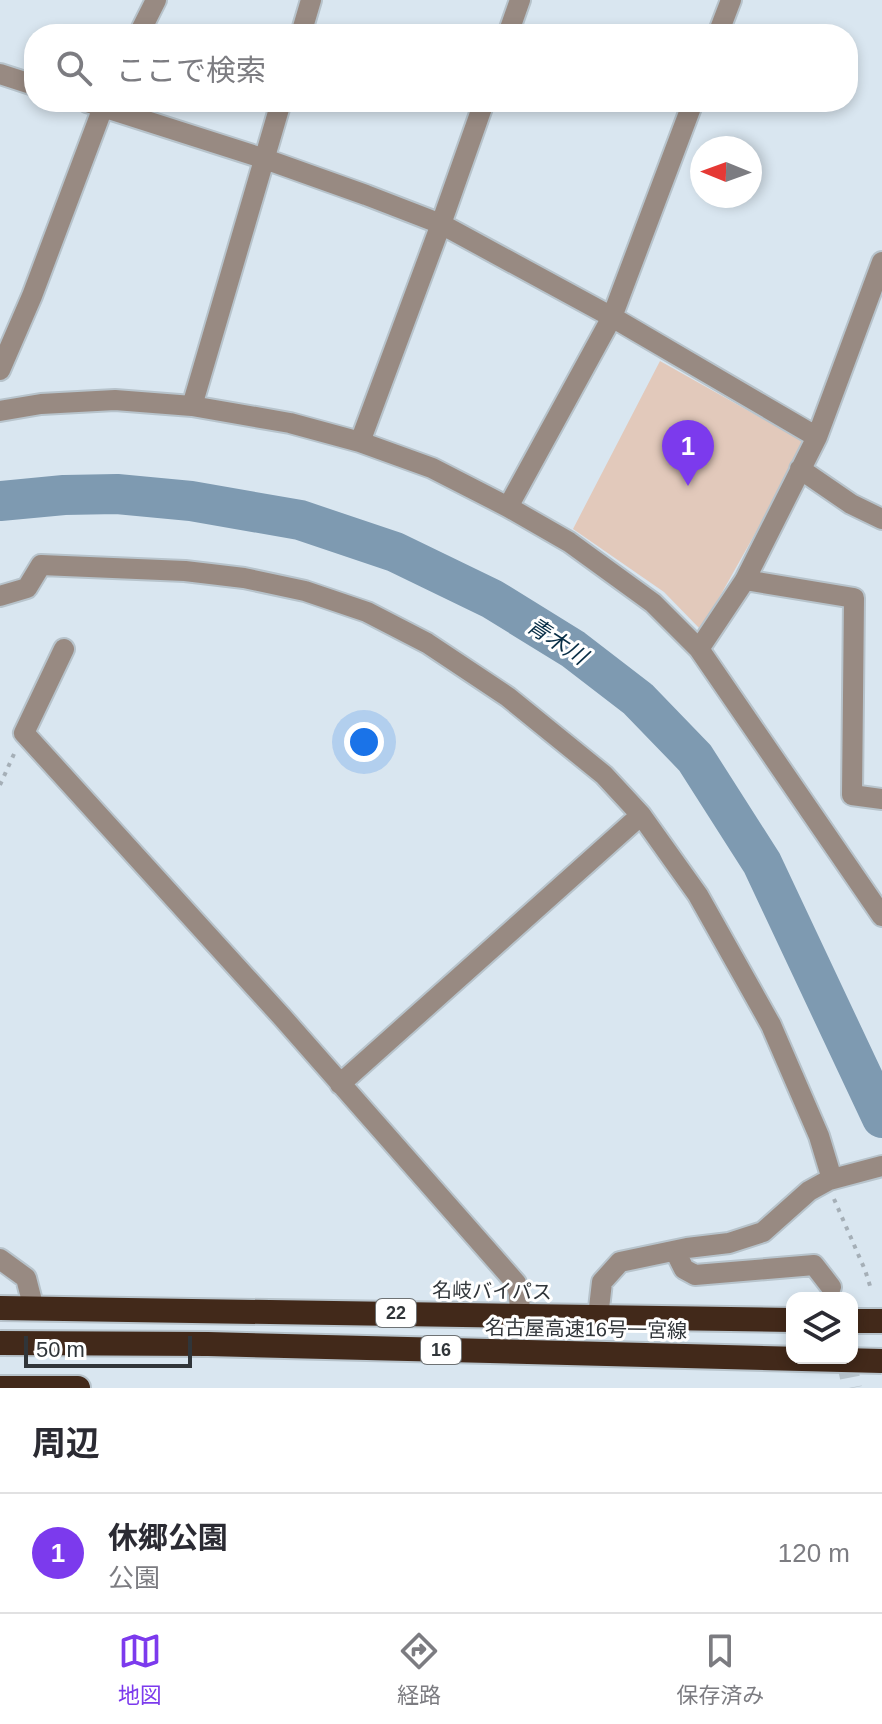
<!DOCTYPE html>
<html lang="ja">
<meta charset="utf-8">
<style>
:root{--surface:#fff;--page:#f2f2f3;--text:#2b2b33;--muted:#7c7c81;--line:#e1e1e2;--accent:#7c3aed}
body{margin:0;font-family:Arial,"Noto Sans JP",sans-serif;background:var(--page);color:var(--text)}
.controls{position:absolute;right:24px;bottom:24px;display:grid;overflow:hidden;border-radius:16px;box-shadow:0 4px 12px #0003}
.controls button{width:72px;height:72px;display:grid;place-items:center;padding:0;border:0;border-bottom:2px solid var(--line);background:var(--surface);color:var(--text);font:40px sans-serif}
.compass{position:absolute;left:690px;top:136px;width:72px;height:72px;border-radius:50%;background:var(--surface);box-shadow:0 4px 12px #0003;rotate:271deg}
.scale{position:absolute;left:24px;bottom:20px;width:168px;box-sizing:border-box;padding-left:8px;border:4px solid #303539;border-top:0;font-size:22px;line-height:28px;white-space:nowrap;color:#303539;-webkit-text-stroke:6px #fff;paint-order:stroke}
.you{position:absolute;left:364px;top:742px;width:28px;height:28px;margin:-20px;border:6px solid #fff;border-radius:50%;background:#1a73e8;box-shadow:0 0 0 12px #1a73e833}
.badge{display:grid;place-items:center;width:52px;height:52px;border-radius:50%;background:var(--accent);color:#fff;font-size:26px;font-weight:700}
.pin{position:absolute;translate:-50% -66px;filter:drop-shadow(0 2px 4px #0008)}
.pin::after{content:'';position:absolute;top:42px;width:28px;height:24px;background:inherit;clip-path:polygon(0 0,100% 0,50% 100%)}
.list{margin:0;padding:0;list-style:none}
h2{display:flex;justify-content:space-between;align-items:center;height:104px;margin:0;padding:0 32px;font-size:34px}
h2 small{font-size:26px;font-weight:400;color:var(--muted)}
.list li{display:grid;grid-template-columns:52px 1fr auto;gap:24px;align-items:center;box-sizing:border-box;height:120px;padding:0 32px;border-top:2px solid var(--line)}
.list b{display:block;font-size:30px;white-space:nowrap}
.list p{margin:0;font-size:26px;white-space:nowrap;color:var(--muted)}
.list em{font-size:26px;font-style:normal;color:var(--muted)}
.icon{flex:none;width:44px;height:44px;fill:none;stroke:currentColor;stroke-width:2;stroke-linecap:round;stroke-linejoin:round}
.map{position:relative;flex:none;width:882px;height:1388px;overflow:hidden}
.search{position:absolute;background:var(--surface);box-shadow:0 4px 12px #0003;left:24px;right:24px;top:24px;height:88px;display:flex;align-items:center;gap:20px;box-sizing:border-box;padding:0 28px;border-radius:32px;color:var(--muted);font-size:30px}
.sheet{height:224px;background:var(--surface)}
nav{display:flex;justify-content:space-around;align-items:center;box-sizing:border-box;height:112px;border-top:2px solid var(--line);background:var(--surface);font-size:22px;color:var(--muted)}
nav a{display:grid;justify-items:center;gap:4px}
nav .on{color:var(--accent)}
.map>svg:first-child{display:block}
.green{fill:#e2c9bb}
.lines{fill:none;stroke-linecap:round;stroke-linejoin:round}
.river{stroke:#7e9ab1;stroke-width:40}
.minor-tunnel{stroke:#b7c3cb;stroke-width:20;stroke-dasharray:20 10;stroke-linecap:butt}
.minor-casing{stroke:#b7c3cb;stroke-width:24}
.highway-casing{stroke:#b7c3cb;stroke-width:28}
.path{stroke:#a5afb7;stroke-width:4;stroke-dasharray:4 6;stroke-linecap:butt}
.minor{stroke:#988a82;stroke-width:20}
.highway{stroke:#42291a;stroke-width:24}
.highway-bridge-casing{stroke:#b7c3cb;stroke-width:28;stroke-linecap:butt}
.highway-bridge{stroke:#42291a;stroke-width:24}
.labels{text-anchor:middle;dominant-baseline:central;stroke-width:6;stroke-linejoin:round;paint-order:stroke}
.shield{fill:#fff;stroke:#6e7274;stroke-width:2}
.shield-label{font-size:18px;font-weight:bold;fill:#303539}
.street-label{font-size:20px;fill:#303539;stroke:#fff}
.water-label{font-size:22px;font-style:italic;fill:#082e46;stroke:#fff}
</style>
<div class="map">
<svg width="882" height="1388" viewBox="0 0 882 1388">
<rect width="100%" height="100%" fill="#d9e6f0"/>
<!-- green -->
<path class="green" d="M660 361 806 443 701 630 664 592 573 529Z"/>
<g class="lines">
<!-- river -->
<path class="river" d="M0 501 64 495 117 494 191 501 300 520 395 552 492 599 573 649 638 699 695 758 762 863 882 1118"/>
<!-- minor-tunnel -->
<path class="minor-tunnel" d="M846 1358 852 1388"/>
<!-- minor casing -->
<g class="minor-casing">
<path id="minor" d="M139 34 156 0
M301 34 311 0
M508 34 520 0
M718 34 731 0
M0 74 34 85
M87 102 265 159 366 195 441 224 612 317 817 437
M0 370 32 296 105 102
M192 406 281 102
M0 411 41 404 115 400 192 406 290 423 360 442 432 468 508 507 569 542 653 603 699 649 882 916
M360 442 441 224 484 102
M800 469 851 504 882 519
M508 507 612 317 693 102
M745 580 854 598 852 795 882 799
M0 596 27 588 41 565 185 571 244 578 305 591 367 612 427 643 508 697 604 775 641 815 698 895 771 1025 819 1136 832 1179
M64 649 24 733 283 1018 516 1283 519 1294 520 1315
M699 649 745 580 817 437 882 262
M340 1084 641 815
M675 1251 684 1269 695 1275 814 1265 831 1287
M0 1259 26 1278 34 1309
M598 1317 602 1282 620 1262 687 1248 729 1243 763 1232 809 1191 829 1180 882 1166"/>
</g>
<!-- highway casing -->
<g class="highway-casing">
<path id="highway" d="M0 1308 792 1320
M852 1321H875
M0 1388H78"/>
</g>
<!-- path -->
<path class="path" d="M0 785 14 754
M834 1199 865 1270 871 1289"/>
<!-- minor -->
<use href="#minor" class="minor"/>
<!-- highway -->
<use href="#highway" class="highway"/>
<!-- highway-bridge casing -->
<g class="highway-bridge-casing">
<path id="highway-bridge" d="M875 1321H882
M0 1343 208 1344 882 1361"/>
</g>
<!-- highway-bridge -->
<use href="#highway-bridge" class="highway-bridge"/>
</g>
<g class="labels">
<!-- shield labels -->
<g class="shield">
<rect x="376" y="1299" width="40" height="28" rx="6"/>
<rect x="421" y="1336" width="40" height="28" rx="6"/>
</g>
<g class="shield-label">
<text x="396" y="1313">22</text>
<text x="441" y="1350">16</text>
</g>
<!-- street labels -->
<g class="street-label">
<text transform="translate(492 1291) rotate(1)">名岐バイパス</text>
<text transform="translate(586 1329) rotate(1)">名古屋高速16号一宮線</text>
</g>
<!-- water labels -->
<g class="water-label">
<text transform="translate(557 641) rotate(33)">青木川</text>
</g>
</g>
</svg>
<div class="controls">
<button><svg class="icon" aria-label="layers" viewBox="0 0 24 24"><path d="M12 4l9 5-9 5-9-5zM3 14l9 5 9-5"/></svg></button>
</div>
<svg class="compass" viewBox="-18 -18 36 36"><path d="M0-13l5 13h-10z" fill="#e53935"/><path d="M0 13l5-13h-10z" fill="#7c7c81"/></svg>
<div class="scale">50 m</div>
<div class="you"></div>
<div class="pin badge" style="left:688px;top:486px">1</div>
<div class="search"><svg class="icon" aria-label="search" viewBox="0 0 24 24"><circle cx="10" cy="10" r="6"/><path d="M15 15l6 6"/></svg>ここで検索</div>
</div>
<section class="sheet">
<h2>周辺<small></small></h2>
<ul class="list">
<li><span class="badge">1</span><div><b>休郷公園</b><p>公園</p></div><em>120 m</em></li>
</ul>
</section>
<nav>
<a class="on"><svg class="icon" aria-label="map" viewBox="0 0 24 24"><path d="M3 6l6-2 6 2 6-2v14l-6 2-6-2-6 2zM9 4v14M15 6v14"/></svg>地図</a>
<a><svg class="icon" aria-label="directions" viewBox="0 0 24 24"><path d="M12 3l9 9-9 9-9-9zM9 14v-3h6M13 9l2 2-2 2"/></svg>経路</a>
<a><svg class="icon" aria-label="saved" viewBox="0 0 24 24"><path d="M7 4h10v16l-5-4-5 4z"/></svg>保存済み</a>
</nav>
